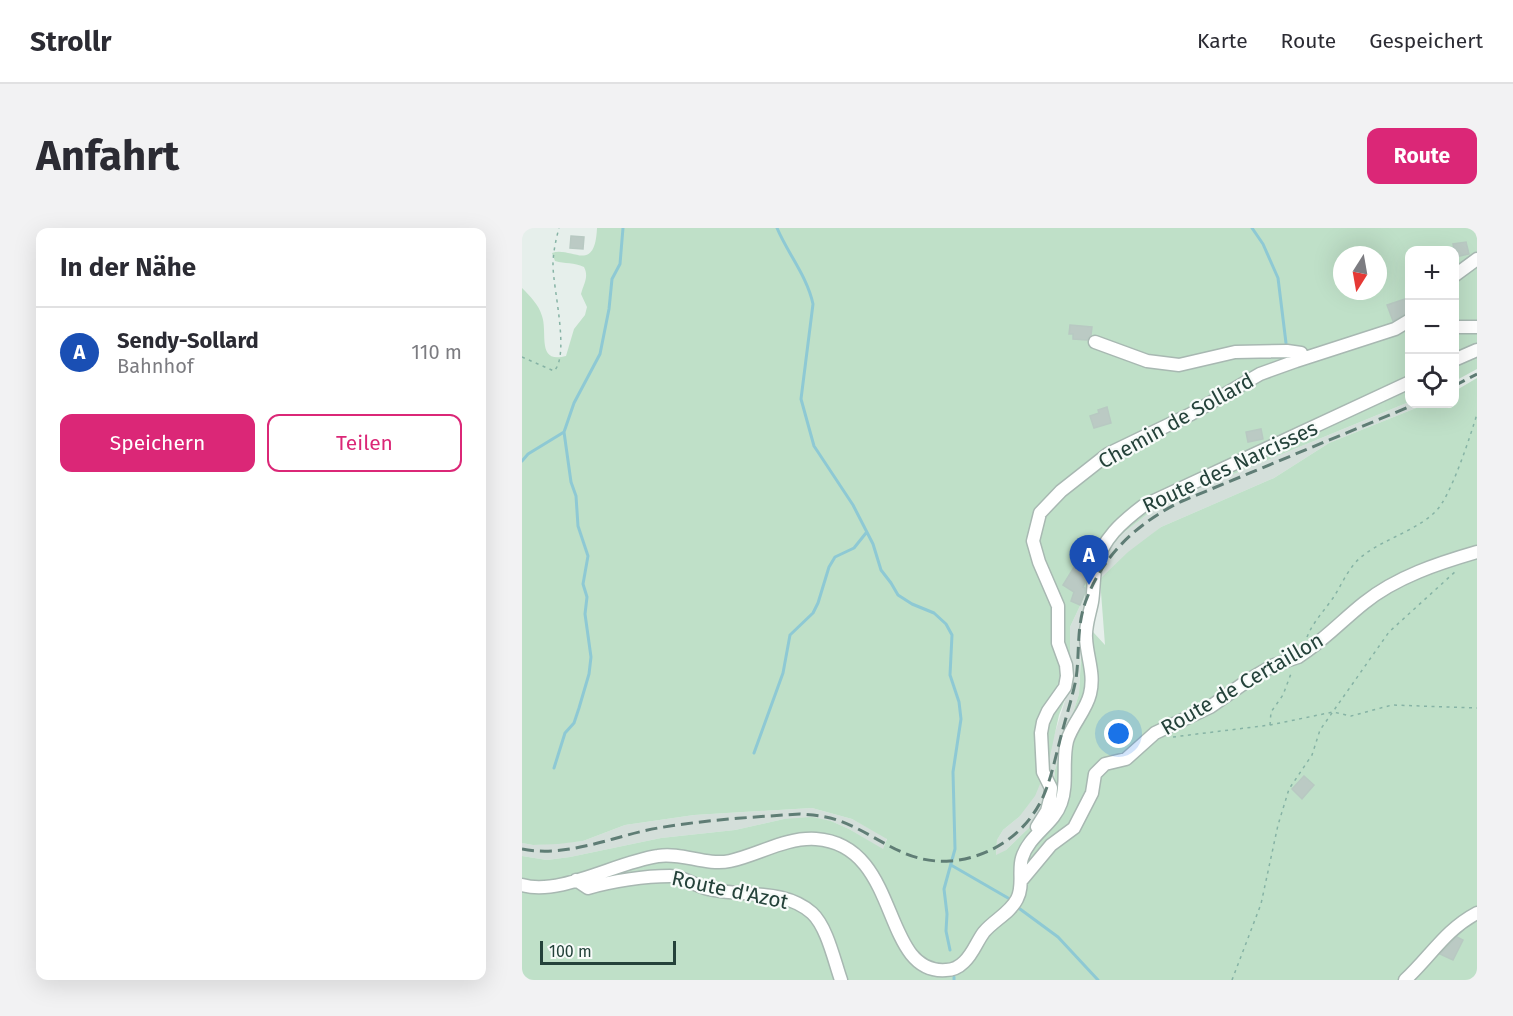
<!DOCTYPE html>
<html lang="de">
<meta charset="utf-8">
<style>
:root{--surface:#fff;--page:#f2f2f3;--text:#2b2b33;--muted:#7c7c81;--line:#e1e1e2;--accent:#db2777}
body{margin:0;font-family:"Fira Sans",sans-serif;background:var(--page);color:var(--text)}
.controls{position:absolute;right:18px;top:18px;display:grid;overflow:hidden;border-radius:12px;box-shadow:0 6px 24px #0002}
.controls button{width:54px;height:54px;display:grid;place-items:center;padding:0;border:0;border-bottom:2px solid var(--line);background:var(--surface);color:var(--text);font:30px sans-serif}
.compass{position:absolute;left:811px;top:18px;width:54px;height:54px;border-radius:50%;background:var(--surface);box-shadow:0 6px 24px #0002;rotate:191deg}
.scale{position:absolute;left:18px;bottom:15px;width:136px;box-sizing:border-box;padding-left:6px;border:3px solid #24423a;border-top:0;font-size:16px;line-height:21px;white-space:nowrap;color:#24423a;-webkit-text-stroke:4px #f7fbf9;paint-order:stroke}
.you{position:absolute;left:597px;top:506px;width:21px;height:21px;margin:-15px;border:4px solid #fff;border-radius:50%;background:#1a73e8;box-shadow:0 0 0 9px #1a73e833}
.badge{display:grid;place-items:center;width:39px;height:39px;border-radius:50%;background:var(--accent);color:#fff;font-size:20px;font-weight:700}
.pin{position:absolute;translate:-50% -50px;filter:drop-shadow(0 2px 3px #0008)}
.pin::after{content:'';position:absolute;top:32px;width:21px;height:18px;background:inherit;clip-path:polygon(0 0,100% 0,50% 100%)}
.list{margin:0;padding:0;list-style:none}
h2{display:flex;justify-content:space-between;align-items:center;height:78px;margin:0;padding:0 24px;font-size:26px}
h2 small{font-size:20px;font-weight:400;color:var(--muted)}
.list li{display:grid;grid-template-columns:39px 1fr auto;gap:18px;align-items:center;box-sizing:border-box;height:90px;padding:0 24px;border-top:2px solid var(--line)}
.list b{display:block;font-size:22px;white-space:nowrap}
.list p{margin:0;font-size:20px;white-space:nowrap;color:var(--muted)}
.list em{font-size:20px;font-style:normal;color:var(--muted)}
.actions{display:flex;gap:12px;padding:18px 24px}
.actions a{flex:1;padding:14px 0;border:2px solid var(--accent);border-radius:12px;text-align:center;font-size:21px;color:var(--accent)}
.actions .main{background:var(--accent);color:#fff}
.icon{flex:none;width:33px;height:33px;fill:none;stroke:currentColor;stroke-width:2;stroke-linecap:round;stroke-linejoin:round}
.map{position:relative;flex:none;width:955px;height:752px;overflow:hidden;border-radius:12px}
header{display:flex;align-items:center;gap:36px;box-sizing:border-box;height:84px;padding:0 30px;background:var(--surface);border-bottom:2px solid var(--line)}
header strong{font-size:28px}
nav{display:flex;gap:33px;margin-inline-start:auto;font-size:21px}
.intro{display:flex;align-items:center;justify-content:space-between;box-sizing:border-box;height:144px;padding:0 36px}
h1{margin:0;font-size:42px}
.button{padding:15px 27px;border-radius:12px;background:var(--accent);color:#fff;font-size:21px;font-weight:700}
main{display:flex;gap:36px;padding:0 36px}
aside{flex:1;background:var(--surface);border-radius:12px;box-shadow:0 6px 24px #0002}
.map>svg:first-child{display:block}
.built{fill:#d4dfda}
.green{fill:#bfe0c8;fill-rule:evenodd}
.lines{fill:none;stroke-linecap:round;stroke-linejoin:round}
.stream{stroke:#8ec9d4;stroke-width:3}
.building{fill:#bbcac4;stroke:#b8c9c2;stroke-width:1.5}
.minor-casing{stroke:#a8b8b2;stroke-width:15}
.path{stroke:#86b3a5;stroke-width:1.5;stroke-dasharray:3 4.5;stroke-linecap:butt}
.minor{stroke:#fff;stroke-width:12}
.rail{stroke:#5f7d75;stroke-width:3;stroke-dasharray:12 6;stroke-linecap:butt}
.labels{text-anchor:middle;dominant-baseline:central;stroke-width:4.5;stroke-linejoin:round;paint-order:stroke}
.street-label{font-size:21px;fill:#24423a;stroke:#f7fbf9}
</style>
<header>
<strong>Strollr</strong>
<nav><a>Karte</a><a>Route</a><a>Gespeichert</a></nav>
</header>
<div class="intro"><h1>Anfahrt</h1><a class="button">Route</a></div>
<main>
<aside>
<h2>In der Nähe<small></small></h2>
<ul class="list">
<li><span class="badge" style="background:#1a4fb4">A</span><div><b>Sendy-Sollard</b><p>Bahnhof</p></div><em>110 m</em></li>
</ul>
<div class="actions"><a class="main">Speichern</a><a>Teilen</a></div>
</aside>
<div class="map">
<svg width="955" height="752" viewBox="0 0 955 752">
<rect width="100%" height="100%" fill="#e6efeb"/>
<!-- built -->
<path class="built" d="M887 174 904 176 807 215 752 250 639 299 578 351 559 417 557 466 533 542 532 556 512 595 484 622 474 628 475 612 481 602 497 589 531 511 546 463 548 445V399L581 329 600 306 632 281 653 270Z
M290 580 330 591 365 610 361 622 327 601 309 593 262 591 213 602 139 610 48 629 25 632 0 628V615L11 617 61 613 103 597 172 587Z"/>
<!-- green -->
<path class="green" d="M75 0H955V141L933 153 932 22H888L887 174 653 270 632 281 600 306 581 329 548 399V445L546 463 537 487 526 537 513 568 497 589 481 602 475 612 474 627 484 622 512 595 532 556 533 542 557 466 561 393 583 417 578 351 606 324 639 299 752 250 807 215 904 176H932L933 163 955 150V752H0V628L25 632 48 629 139 610 213 602 262 591 290 589 309 593 327 601 361 621 365 611 330 591 290 580 172 587 103 597 61 613 36 616 11 617 0 615V60C8 68 17 77 20 88 26 105 14 136 44 128L52 101 63 87 65 79 59 66C62 55 67 49 62 39 52 34 43 36 33 33L30 25C49 18 73 47 75 0ZM820 27H856V63H820Z"/>
<g class="lines">
<!-- stream -->
<path class="stream" d="M255 0C266 26 285 48 291 76L279 171 292 218 331 277 351 316 359 342 369 355 376 367 390 376 412 385 424 396 430 407 428 447 437 474 439 491 431 544 433 621 422 661 425 686 424 703 428 722
M730 0 741 16 756 50 764 115
M0 233 6 226 42 204
M232 525 261 445 268 407 291 385 296 375 307 339 313 329 332 320 344 305
M32 540 43 505 52 495 57 480 67 446 69 429 63 386 65 369 61 356 66 328 56 298 54 268 49 254 42 204 52 175 78 126 87 81 90 51 98 36 101 0
M429 637 486 670
M498 681 536 709 576 752
M432 749V752"/>
</g>
<!-- building -->
<path class="building" d="M49 8 62 9 61 21 48 20Z
M944 14 947 26 933 29 931 16Z
M883 71 887 84 871 93 865 77Z
M548 97 570 99 569 107 565 112 551 111V106H547Z
M585 179 589 195 572 200 568 188 577 185 576 182Z
M739 201 741 211 726 214 724 204Z
M554 336 565 343 563 355 561 359 563 360V364L558 377 549 373 552 364 541 357Z
M782 548 792 557 780 571 770 561Z
M935 709 941 712 931 732 918 726Z"/>
<g class="lines">
<!-- minor casing -->
<g class="minor-casing">
<path id="minor" d="M932 48 955 31
M932 99H955
M573 114 625 133 657 137 713 124 765 123 779 125 781 130
M932 132 955 122
M515 599 525 583 528 571 529 560 521 544 519 505 521 494 526 483 543 459 545 448 544 437 536 415V378L517 334 511 313 518 285 539 263 586 226 669 186 738 146 774 133 873 101 888 92
M54 652 66 660C90 653 123 648 148 648 160 648 172 657 183 660 217 670 261 659 290 685 305 699 312 732 319 752
M499 653 529 617 552 600 570 565 573 546 583 536 604 531 633 505 688 479 728 451 752 437 776 429 786 422C806 408 823 390 842 375 874 349 917 335 955 324
M0 657C39 668 94 634 136 628 160 624 184 638 208 633 236 627 264 609 294 611 380 617 358 747 424 742 431 742 437 739 442 734 451 726 455 713 462 704 472 692 488 685 495 671 502 658 496 643 500 630 507 607 532 596 539 575 546 556 540 534 545 513 550 496 564 483 568 466 573 446 565 430 564 410 563 398 568 385 570 374 572 362 571 349 574 338 580 311 600 294 621 278L888 154
M883 752C909 728 923 702 955 685"/>
</g>
<!-- path -->
<path class="path" d="M0 129 32 143C48 127 31 61 31 37 31 25 34 11 37 0
M785 409C791 394 802 383 811 370 821 355 827 337 843 326 863 311 897 301 914 283 929 268 948 209 955 186
M748 497 749 484 761 467 770 443
M651 509 748 497 811 484 829 488 870 477 955 480
M710 752 739 676 756 597 767 561 790 527 798 502 867 404 935 342"/>
<!-- minor -->
<use href="#minor" class="minor"/>
<!-- rail -->
<path class="rail" d="M932 158 955 146
M0 621C46 630 91 608 136 600 182 592 231 589 278 586 292 587 305 588 318 593 358 608 382 636 428 633 468 630 504 606 521 569 529 551 533 531 538 512 543 492 550 471 554 451 558 423 554 396 565 370 582 326 616 295 658 274L894 176"/>
</g>
<g class="labels">
<!-- street labels -->
<g class="street-label">
<text transform="translate(654 193) rotate(-29)">Chemin de Sollard</text>
<text transform="translate(708 239) rotate(-25)">Route des Narcisses</text>
<text transform="translate(720 456) rotate(-30)">Route de Certaillon</text>
<text transform="translate(208 662) rotate(12)">Route d'Azot</text>
</g>
</g>
</svg>
<div class="controls">
<button>+</button>
<button>−</button>
<button><svg class="icon" aria-label="locate" viewBox="0 0 24 24"><circle cx="12" cy="12" r="6"/><path d="M12 2v4M12 18v4M2 12h4M18 12h4"/></svg></button>
</div>
<svg class="compass" viewBox="-18 -18 36 36"><path d="M0-13l5 13h-10z" fill="#e53935"/><path d="M0 13l5-13h-10z" fill="#7c7c81"/></svg>
<div class="scale">100 m</div>
<div class="you"></div>
<div class="pin badge" style="left:567px;top:357px;background:#1a4fb4">A</div>
</div>
</main>
